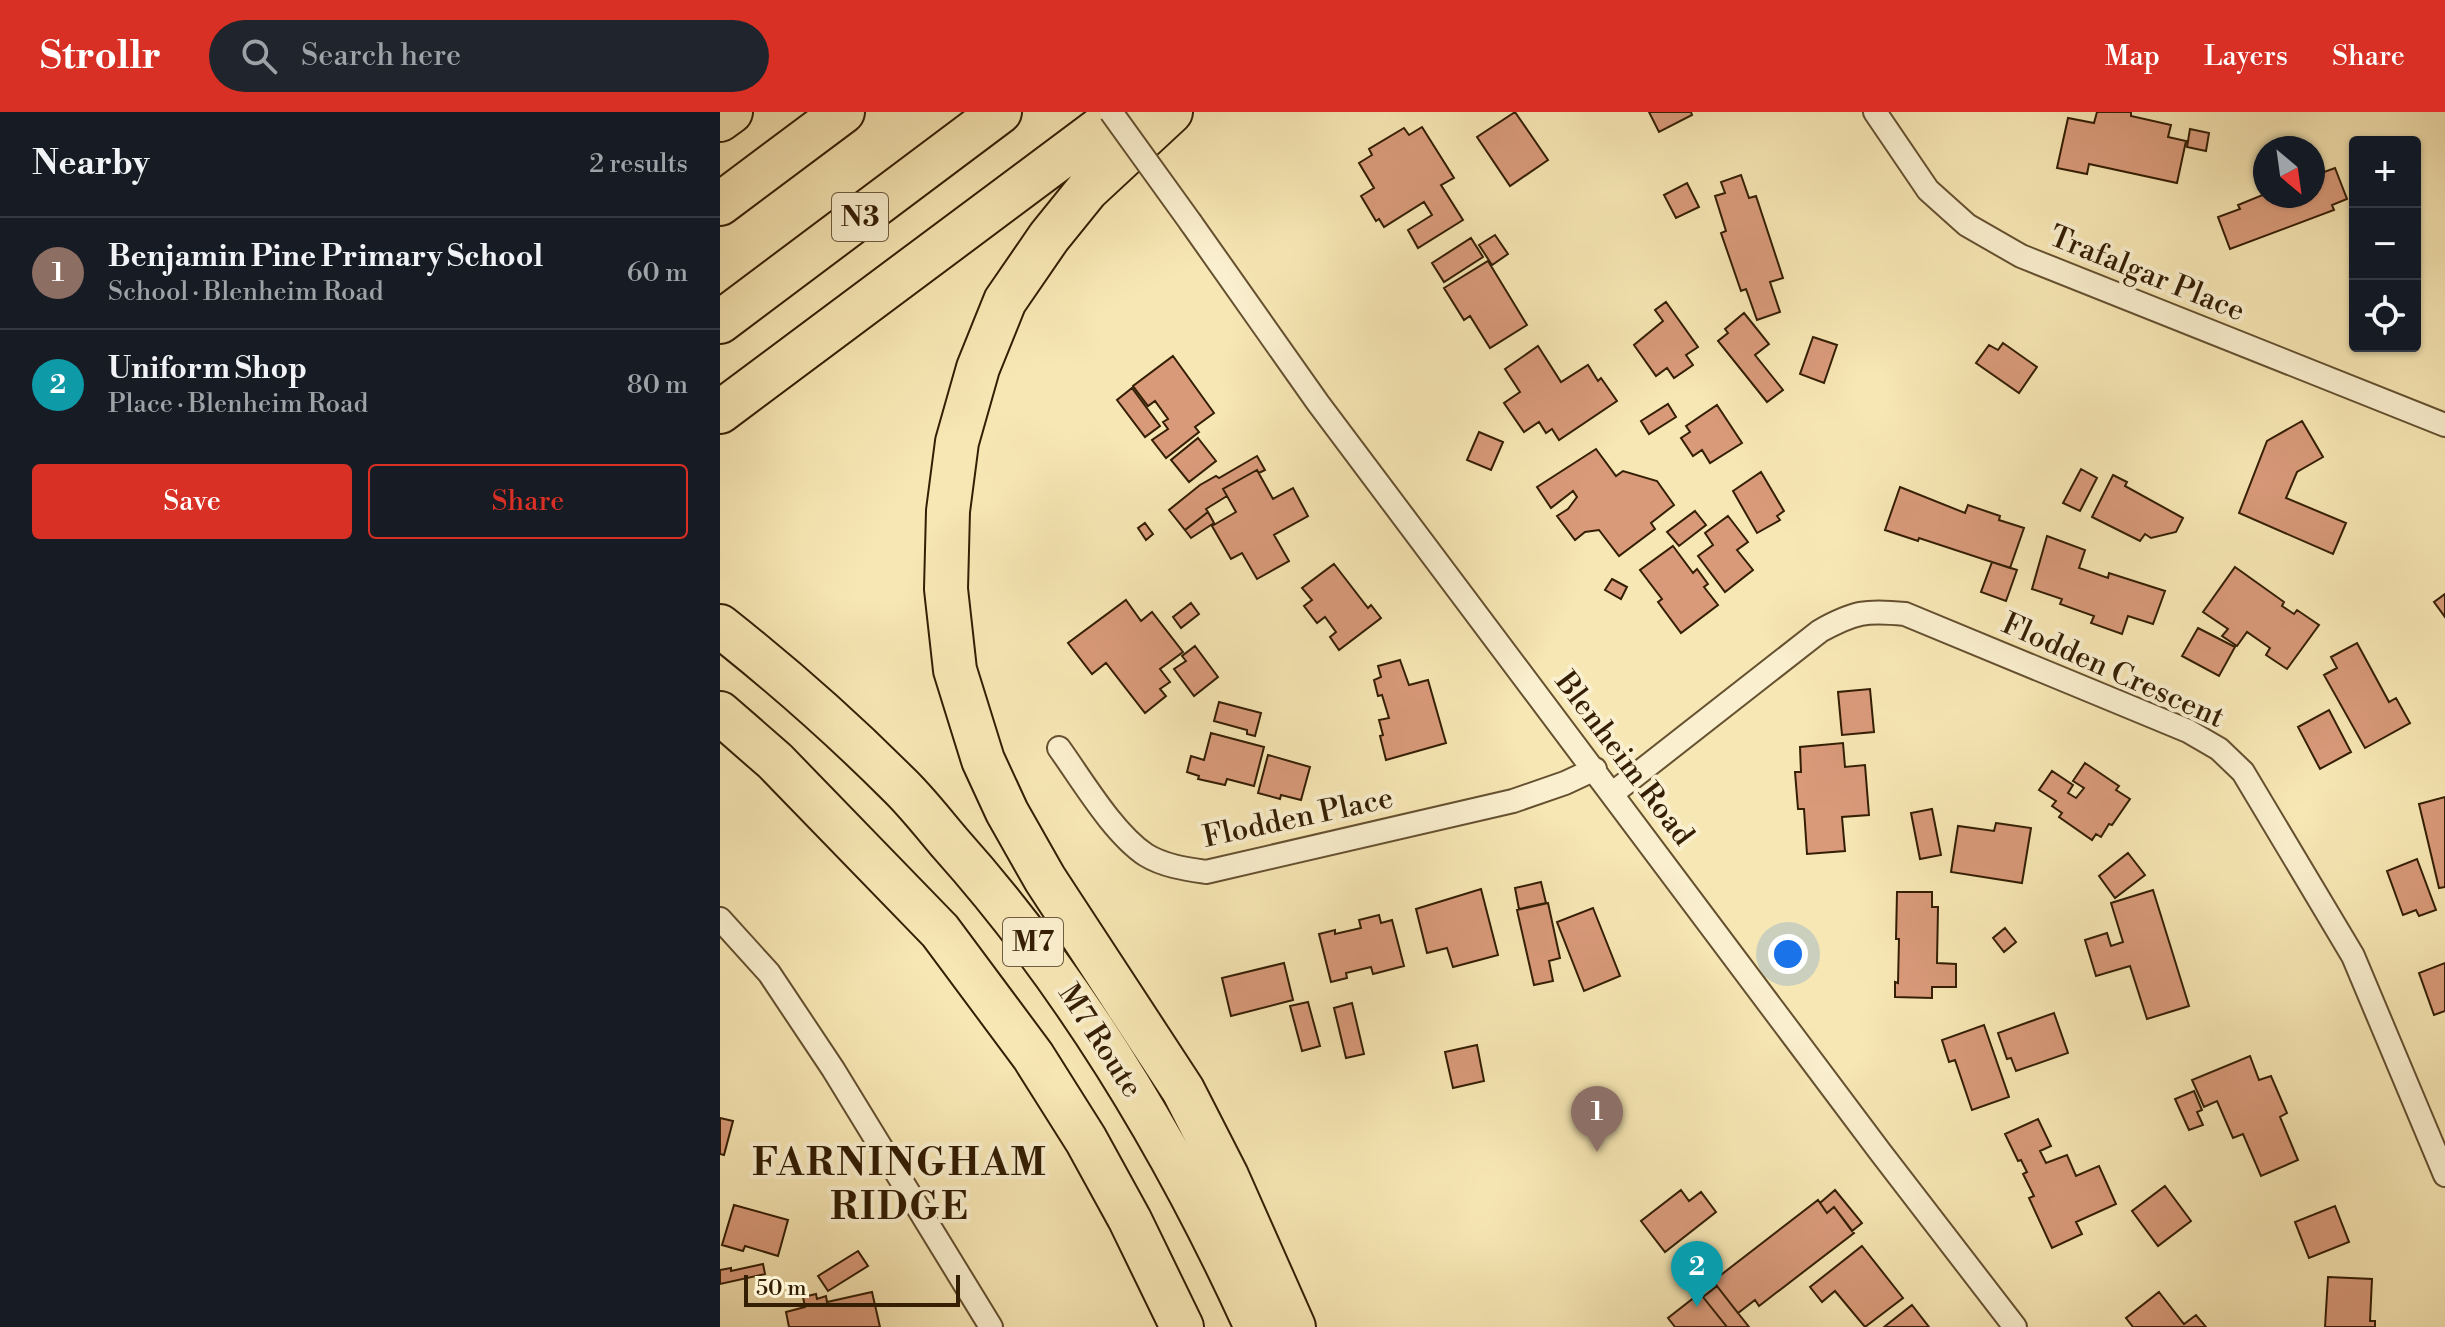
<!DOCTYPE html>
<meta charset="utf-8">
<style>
:root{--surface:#171b24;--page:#20242c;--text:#f1f3f6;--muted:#9ea1a6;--line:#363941;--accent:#d93025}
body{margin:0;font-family:"Libre Bodoni",serif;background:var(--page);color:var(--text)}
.controls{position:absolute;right:24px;top:24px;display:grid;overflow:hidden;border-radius:8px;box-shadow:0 2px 6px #0004}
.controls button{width:72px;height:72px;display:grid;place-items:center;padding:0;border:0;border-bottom:2px solid var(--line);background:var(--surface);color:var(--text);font:40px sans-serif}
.compass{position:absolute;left:1533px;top:24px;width:72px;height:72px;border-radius:50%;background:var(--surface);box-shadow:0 2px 6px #0004;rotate:151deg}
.scale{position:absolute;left:24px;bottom:20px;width:216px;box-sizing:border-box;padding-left:8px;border:4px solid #341e04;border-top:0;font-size:22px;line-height:28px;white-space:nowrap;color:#341e04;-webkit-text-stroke:6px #faefce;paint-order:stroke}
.you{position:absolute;left:1068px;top:842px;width:28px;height:28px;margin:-20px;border:6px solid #fff;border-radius:50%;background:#1a73e8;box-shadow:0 0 0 12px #1a73e833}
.badge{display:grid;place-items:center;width:52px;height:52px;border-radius:50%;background:var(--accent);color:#fff;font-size:26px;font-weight:700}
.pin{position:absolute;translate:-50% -66px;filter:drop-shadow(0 2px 4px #0008)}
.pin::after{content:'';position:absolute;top:42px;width:28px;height:24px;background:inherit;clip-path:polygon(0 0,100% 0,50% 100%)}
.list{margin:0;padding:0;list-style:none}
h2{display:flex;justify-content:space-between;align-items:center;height:104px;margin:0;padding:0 32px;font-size:34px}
h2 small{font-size:26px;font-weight:400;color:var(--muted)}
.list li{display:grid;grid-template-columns:52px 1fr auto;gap:24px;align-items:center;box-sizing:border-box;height:112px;padding:0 32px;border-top:2px solid var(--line)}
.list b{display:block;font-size:30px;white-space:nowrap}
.list p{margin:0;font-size:26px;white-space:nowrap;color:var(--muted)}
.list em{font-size:26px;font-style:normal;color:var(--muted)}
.actions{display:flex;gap:16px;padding:24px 32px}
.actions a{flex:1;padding:18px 0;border:2px solid var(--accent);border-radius:8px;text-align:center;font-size:28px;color:var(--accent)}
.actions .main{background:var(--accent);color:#fff}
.icon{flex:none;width:44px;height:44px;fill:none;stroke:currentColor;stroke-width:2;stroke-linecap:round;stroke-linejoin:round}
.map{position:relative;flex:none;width:1725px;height:1215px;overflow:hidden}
header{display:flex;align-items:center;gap:48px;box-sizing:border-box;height:112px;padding:0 40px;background:var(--accent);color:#fff}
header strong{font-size:38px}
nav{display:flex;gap:44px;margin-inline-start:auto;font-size:28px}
.search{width:560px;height:72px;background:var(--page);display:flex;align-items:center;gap:20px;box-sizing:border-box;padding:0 28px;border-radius:44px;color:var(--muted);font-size:30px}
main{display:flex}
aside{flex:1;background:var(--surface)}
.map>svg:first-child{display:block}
.building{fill:#d99a7a;stroke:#341e04;stroke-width:2}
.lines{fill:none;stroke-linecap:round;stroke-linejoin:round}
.street-casing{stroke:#655030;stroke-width:26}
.highway-casing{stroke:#341e04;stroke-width:46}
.street{stroke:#faefce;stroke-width:22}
.highway{stroke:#f7e7b4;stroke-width:42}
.street-bridge-casing{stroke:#655030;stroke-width:26;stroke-linecap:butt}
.street-bridge{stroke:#faefce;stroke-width:22}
.labels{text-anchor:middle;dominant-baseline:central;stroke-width:8;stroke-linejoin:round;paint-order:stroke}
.shield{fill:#faefce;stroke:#6f5d41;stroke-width:2}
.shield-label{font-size:28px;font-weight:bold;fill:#341e04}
.street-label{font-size:30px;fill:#341e04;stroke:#faefce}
.district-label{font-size:38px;font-weight:bold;letter-spacing:2px;fill:#341e04;stroke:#faefce}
</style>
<header>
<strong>Strollr</strong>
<div class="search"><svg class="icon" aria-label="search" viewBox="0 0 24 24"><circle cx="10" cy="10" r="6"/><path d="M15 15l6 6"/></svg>Search here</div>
<nav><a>Map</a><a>Layers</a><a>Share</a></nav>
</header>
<main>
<aside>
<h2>Nearby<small>2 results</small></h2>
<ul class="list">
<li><span class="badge" style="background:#8d6e63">1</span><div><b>Benjamin Pine Primary School</b><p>School · Blenheim Road</p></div><em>60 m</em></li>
<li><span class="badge" style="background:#0f9aa8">2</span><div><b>Uniform Shop</b><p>Place · Blenheim Road</p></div><em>80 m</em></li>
</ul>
<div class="actions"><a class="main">Save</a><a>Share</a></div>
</aside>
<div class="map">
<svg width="1725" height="1215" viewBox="0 0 1725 1215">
<rect width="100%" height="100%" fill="#f7e7b4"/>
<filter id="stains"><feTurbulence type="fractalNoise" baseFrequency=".0025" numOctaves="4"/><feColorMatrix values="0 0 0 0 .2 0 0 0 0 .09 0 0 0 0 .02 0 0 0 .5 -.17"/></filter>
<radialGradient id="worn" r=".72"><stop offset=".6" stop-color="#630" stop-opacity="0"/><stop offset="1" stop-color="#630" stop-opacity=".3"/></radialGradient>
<!-- building -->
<path class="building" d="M795 0 828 48 790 74 757 25Z
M929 0H971L972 3 939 20Z
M1377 0H1411V4L1451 13 1448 25 1466 29 1457 71 1369 52 1367 62 1337 56 1348 6 1374 11Z
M702 15 734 66 721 73 743 108 698 136 688 118 712 103 704 90 664 115 659 107 656 109 641 84 654 76 639 51 652 43 649 37 684 16 689 23Z
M1470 17 1489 21 1486 39 1467 35Z
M1615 56 1627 87 1612 93 1614 98 1510 137 1498 105 1520 97 1518 93 1545 82 1593 84V64Z
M1021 63 1029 86 1036 84 1063 166 1050 170 1060 200 1037 208 1026 177 1021 179 1001 121 1006 119 995 84 1005 81 1001 70Z
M967 71 979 95 956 106 944 83Z
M775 123 788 142 772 153 759 133Z
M751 126 763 145 724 170 712 151Z
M768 149 807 213 770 236 750 204 744 208 724 176Z
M946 190 978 235 966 243 973 253 954 266 947 256 936 264 914 233 943 209 935 198Z
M1024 201 1049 232 1035 243 1063 278 1047 290 998 229 1008 221 1005 217Z
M1093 225 1117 233 1104 271 1080 262Z
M1283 231 1317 255 1299 281 1256 251 1269 233 1278 238Z
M818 234 841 270 868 253 878 269 881 266 897 289 839 328 832 317 826 321 819 310 804 320 784 291 800 280 785 257Z
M453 244 494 301 475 315 479 320 446 346 432 328 448 317 443 310 448 307 435 289 428 294 413 274Z
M412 276 440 314 425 325 397 288Z
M948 292 956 305 929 322 921 309Z
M997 293 1022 331 990 351 982 338 973 344 961 326 970 320 966 314Z
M1582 309 1603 345 1577 360 1566 386 1626 411 1613 442 1519 401 1547 329Z
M759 320 783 330 771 358 747 348Z
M478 326 496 349 469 370 451 348Z
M876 337 896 364 903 359 937 369 954 393 931 411 935 417 899 444 879 418 865 420 855 428 837 404 848 397 857 385 853 379 831 396 817 375Z
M537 344 545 358 539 361 537 358 503 377 507 384 486 397 488 400 465 418 449 398 480 373 496 364 499 366Z
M1361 357 1377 366 1360 399 1343 391Z
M537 358 553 387 573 376 588 404 554 423 569 449 537 467 522 441 511 447 492 414 516 400 503 377Z
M1041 360 1064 399 1057 404 1060 408 1037 421 1013 379Z
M1393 363 1407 370 1405 374 1463 406 1456 420 1431 426 1425 422 1420 429 1372 405Z
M1180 375 1245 401 1248 393 1280 404 1279 408 1304 416 1290 456 1199 426 1198 429 1165 418Z
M975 399 986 413 959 434 947 420Z
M488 400 494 411 471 426 465 418Z
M1008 404 1028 430 1017 438 1033 458 1005 480 978 444 993 433 985 421Z
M425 411 433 422 426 428 418 416Z
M1327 424 1365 438 1359 456 1388 466 1389 461 1445 479 1433 512 1408 504 1402 522 1371 511 1374 504 1340 492 1342 487 1312 477Z
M953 434 973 461 977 457 988 472 984 475 998 493 961 521 938 490 942 487 920 458Z
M1272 450 1297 458 1286 489 1261 480Z
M614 452 648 496 651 493 661 506 619 538 610 525 616 520 605 505 597 511 584 494 592 488 582 476Z
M1515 455 1564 490 1562 494 1574 502 1577 498 1599 513 1567 557 1546 543 1550 536 1527 520 1517 534 1502 524 1508 517 1483 500Z
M892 467 907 475 901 487 885 478Z
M1725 482V505L1714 490Z
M406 488 421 509 432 500 463 540 440 557 450 570 440 577 446 584 425 601 386 551 372 562 348 531Z
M471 491 479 502 461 516 453 505Z
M1478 516 1515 535 1499 564 1462 544Z
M1637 531 1669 590 1676 586 1690 611 1645 636 1604 563 1617 556 1611 545Z
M475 534 498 565 474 584 454 557 466 549 462 544Z
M680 548 689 573 708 568 726 631 666 648 660 624 663 623 659 608 669 606 662 583 658 584 654 568 661 565 658 554Z
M1150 577 1154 620 1122 623 1118 580Z
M499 590 541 601 535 624 527 622V618L494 609Z
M1609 598 1631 640 1600 657 1578 615Z
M491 621 544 635 534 674 507 667 505 673 478 667 479 664 467 660 471 644 484 648Z
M1123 631 1125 655 1145 653 1149 703 1122 705 1125 739 1087 742 1084 697H1078L1075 660H1081L1080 635Z
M548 643 590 655 581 688 561 683 560 687 538 681Z
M1365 651 1399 674 1396 678 1410 687 1392 713 1389 712 1381 725 1376 722 1372 728 1339 705 1342 701 1332 694 1336 689 1319 678 1332 659 1353 673 1348 681 1356 686 1364 676 1353 669Z
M1725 685V775L1719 776 1699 692Z
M1212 697 1221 743 1200 747 1191 701Z
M1276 711 1311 716 1302 771 1231 760 1238 714 1274 719Z
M1408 741 1425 763 1395 786 1379 764Z
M1697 747 1716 798 1699 804 1696 798 1683 803 1667 759Z
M821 770 826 791 799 797 795 776Z
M761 777 778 843 733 855 727 836 707 841 696 797Z
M1433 778 1469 894 1427 907 1410 854 1376 864 1365 828 1387 821 1391 834 1403 830 1391 791Z
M1177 780H1212V795H1218L1217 851 1236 852V875H1212V886L1175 885V870L1178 871 1179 827H1176Z
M828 791 840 846 829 849 833 869 814 873 797 798Z
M873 796 900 864 864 879 837 810Z
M659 803 661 811 672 808 684 854 653 862 651 855 626 861 627 866 611 870 599 822 615 818V822L641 816 639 808Z
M1285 816 1296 830 1284 840 1273 826Z
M564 851 573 888 511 904 502 866Z
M1725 851V899L1714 903 1699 861Z
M588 890 600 934 582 939 570 894Z
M632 891 644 942 626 946 614 896Z
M1334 901 1348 941 1296 959 1291 946 1287 947 1278 921Z
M1264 913 1289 985 1252 998 1235 948 1229 950 1222 928Z
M757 933 764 969 733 976 725 940Z
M1530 944 1539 968 1551 964 1567 1001 1560 1005 1578 1048 1541 1064 1523 1022 1513 1026 1497 989 1484 995 1472 968Z
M1474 979 1482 998 1477 1000 1483 1013 1469 1018 1455 987Z
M0 1006 13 1009 4 1043 0 1042Z
M1318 1007 1331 1034 1320 1039 1326 1051 1347 1043 1356 1064 1379 1054 1396 1092 1356 1110 1362 1122 1332 1136 1309 1086 1314 1084 1303 1062 1307 1060 1301 1048 1298 1049 1285 1022Z
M1445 1074 1471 1109 1438 1134 1412 1099Z
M961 1078 969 1089 981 1080 996 1100 945 1140 921 1109Z
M1115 1078 1142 1111 1132 1119 1114 1095 1107 1101 1100 1091Z
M1098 1088 1107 1101 1114 1095 1134 1121 1039 1194 1035 1188 1018 1201 993 1169Z
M14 1093 68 1108 58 1144 25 1134 23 1139 2 1133Z
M1615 1094 1629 1130 1589 1146 1575 1110Z
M1142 1134 1183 1186 1145 1215 1115 1179 1102 1190 1090 1175Z
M138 1139 148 1154 108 1179 98 1164Z
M43 1152 45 1162 0 1172V1158L11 1156V1159Z
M1608 1165 1652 1167 1650 1209H1655V1215H1605Z
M997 1174 1018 1201 1029 1215H1007L983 1185Z
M152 1180 160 1215H69L66 1200 85 1195 83 1185 96 1182 97 1187 106 1184 107 1190Z
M1439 1180 1464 1212 1476 1203 1486 1215H1413L1406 1206Z
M980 1181 983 1185 1007 1215H955L948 1206Z
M1192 1193 1209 1215H1164Z"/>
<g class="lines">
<!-- street casing -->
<g class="street-casing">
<path id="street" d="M1155 0 1208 78 1247 113 1301 144 1725 313
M471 111 598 291 1161 1041 1295 1215
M339 636C362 668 393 721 426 743 444 754 466 757 486 760L793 689 845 671 875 657
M893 681 1100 519C1134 500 1146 498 1185 502L1468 619 1499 637 1523 660 1633 844 1725 1063
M0 807 49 861 113 957 271 1215"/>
</g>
<!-- highway casing -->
<g class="highway-casing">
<path id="highway" d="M451 0 367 78 329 125 285 189 258 256 237 330 228 399 226 477 235 558 263 648 287 700 325 767 463 978 507 1064 574 1215
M0 8 11 0
M0 92 123 0
M0 210 280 0
M0 300 402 0
M0 514C62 563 121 615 177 671 196 689 212 710 229 730 358 874 456 1039 536 1215
M0 601 55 649 220 819 313 944 366 1028 410 1108 462 1215"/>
</g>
<!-- street -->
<use href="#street" class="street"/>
<!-- highway -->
<use href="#highway" class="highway"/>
<!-- street-bridge casing -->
<g class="street-bridge-casing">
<path id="street-bridge" d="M391 0 471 111"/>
</g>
<!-- street-bridge -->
<use href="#street-bridge" class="street-bridge"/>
</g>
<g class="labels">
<!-- shield labels -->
<g class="shield">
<rect x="112" y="81" width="56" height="48" rx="6"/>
<rect x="283" y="806" width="60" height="48" rx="6"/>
</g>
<g class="shield-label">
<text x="140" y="105">N3</text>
<text x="313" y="830">M7</text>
</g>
<!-- street labels -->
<g class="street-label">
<text transform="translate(1427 162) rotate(22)">Trafalgar Place</text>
<text transform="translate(1393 559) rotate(24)">Flodden Crescent</text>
<text transform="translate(904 647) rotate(53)">Blenheim Road</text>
<text transform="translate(578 706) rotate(-12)">Flodden Place</text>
<text transform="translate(380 929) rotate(57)">M7 Route</text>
</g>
<!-- district labels -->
<g class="district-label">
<text x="180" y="1051">FARNINGHAM<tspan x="180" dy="44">RIDGE</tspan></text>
</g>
</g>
<rect width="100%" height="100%" filter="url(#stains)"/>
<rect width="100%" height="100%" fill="url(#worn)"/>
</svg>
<div class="controls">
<button>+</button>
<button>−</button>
<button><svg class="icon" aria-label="locate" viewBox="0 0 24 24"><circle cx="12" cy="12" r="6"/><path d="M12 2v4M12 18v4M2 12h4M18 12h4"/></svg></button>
</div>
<svg class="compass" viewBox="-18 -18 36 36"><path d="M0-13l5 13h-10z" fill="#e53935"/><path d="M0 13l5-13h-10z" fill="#9ea1a6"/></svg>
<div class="scale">50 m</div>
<div class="you"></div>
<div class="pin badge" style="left:877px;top:1040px;background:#8d6e63">1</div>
<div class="pin badge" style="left:977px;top:1195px;background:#0f9aa8">2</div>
</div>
</main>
